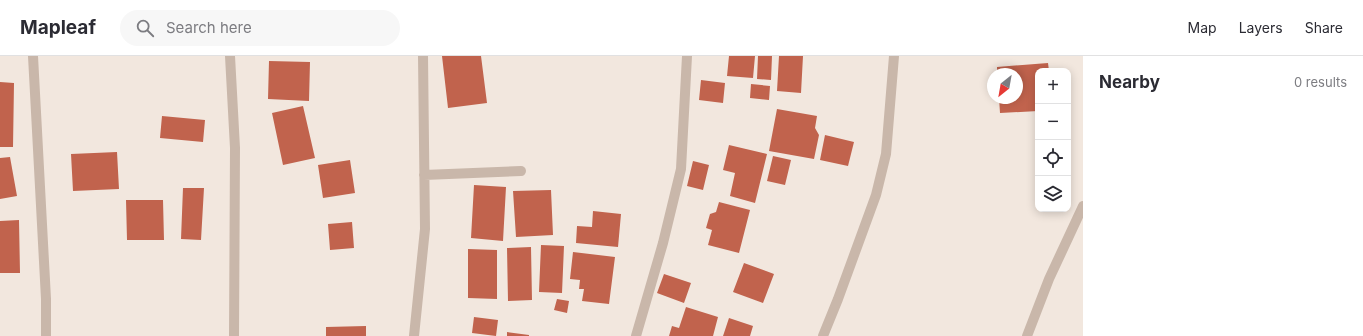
<!DOCTYPE html>
<meta charset="utf-8">
<style>
:root{--surface:#fff;--page:#f7f7f7;--text:#2b2b33;--muted:#7c7c81;--line:#e1e1e2}
body{margin:0;font-family:Inter,sans-serif;background:var(--page);color:var(--text)}
.controls{position:absolute;right:12px;top:12px;display:grid;overflow:hidden;border-radius:8px;box-shadow:0 2px 10px #0003}
.controls button{width:36px;height:36px;display:grid;place-items:center;padding:0;border:0;border-bottom:1px solid var(--line);background:var(--surface);color:var(--text);font:20px sans-serif}
.compass{position:absolute;left:987px;top:12px;width:36px;height:36px;border-radius:50%;background:var(--surface);box-shadow:0 2px 10px #0003;rotate:211deg}
.list{margin:0;padding:0;list-style:none}
h2{display:flex;justify-content:space-between;align-items:center;height:52px;margin:0;padding:0 16px;font-size:17px}
h2 small{font-size:13px;font-weight:400;color:var(--muted)}
.icon{flex:none;width:22px;height:22px;fill:none;stroke:currentColor;stroke-width:2;stroke-linecap:round;stroke-linejoin:round}
.map{position:relative;flex:none;width:1083px;height:280px;overflow:hidden}
header{display:flex;align-items:center;gap:24px;box-sizing:border-box;height:56px;padding:0 20px;background:var(--surface);border-bottom:1px solid var(--line)}
header strong{font-size:19px}
nav{display:flex;gap:22px;margin-inline-start:auto;font-size:14px}
.search{width:280px;height:36px;background:var(--page);display:flex;align-items:center;gap:10px;box-sizing:border-box;padding:0 14px;border-radius:22px;color:var(--muted);font-size:15px}
main{display:flex}
aside{flex:1;background:var(--surface)}
.map>svg:first-child{display:block}
.building{fill:#c1634d}
.lines{fill:none;stroke-linecap:round;stroke-linejoin:round}
.street{stroke:#c9b7aa;stroke-width:10}
</style>
<header>
<strong>Mapleaf</strong>
<div class="search"><svg class="icon" aria-label="search" viewBox="0 0 24 24"><circle cx="10" cy="10" r="6"/><path d="M15 15l6 6"/></svg>Search here</div>
<nav><a>Map</a><a>Layers</a><a>Share</a></nav>
</header>
<main>
<div class="map">
<svg width="1083" height="280" viewBox="0 0 1083 280">
<rect width="100%" height="100%" fill="#f2e7de"/>
<!-- building -->
<path class="building" d="M442 0H481L487 47 448 52Z
M729 0H755L753 22 727 20Z
M758 0H772L771 24 757 23Z
M779 0H803L801 37 777 35Z
M269 5 310 6 309 45 268 43Z
M1048 7 1049 15H1038V55L1000 57 999 42H1017V18H997V11Z
M701 24 725 27 723 47 699 44Z
M0 26 14 27 13 91H0Z
M751 28 770 30 769 44 750 42Z
M303 50 315 102 283 109 272 57Z
M777 53 817 60 815 72 819 79 814 103 769 95Z
M162 60 205 64 203 86 160 82Z
M825 79 854 86 848 110 820 104Z
M729 89 767 98 755 147 730 140 735 117 723 114Z
M117 96 119 133 73 135 71 98Z
M773 100 791 104 785 129 767 125Z
M10 101 17 140 0 143V102Z
M350 104 355 137 323 142 318 109Z
M693 105 709 109 703 134 687 130Z
M474 129 506 131 503 185 471 182Z
M183 132H204L201 184 181 183Z
M551 134 553 179 516 181 513 135Z
M126 144H163L164 184H127Z
M719 146 750 154 739 197 708 189 712 174 706 172 710 158 716 156Z
M593 155 621 158 618 191 576 187 577 170 592 171Z
M19 164 20 217H0V165Z
M352 166 354 192 330 194 328 168Z
M541 189 564 190 562 237 539 236Z
M531 191 532 244 508 245 507 192Z
M468 193 497 194V243L468 242Z
M573 196 615 201 609 248 582 245 584 233H579L580 224 570 223Z
M744 207 774 218 763 247 733 236Z
M664 218 691 227 684 247 657 237Z
M557 243 569 245 567 257 554 254Z
M686 251 718 261 713 280H669L672 270 679 272Z
M474 261 498 264 496 280 472 277Z
M729 262 753 270 750 280H723Z
M366 270V280H326V271Z
M507 276 529 279V280H507Z"/>
<g class="lines">
<!-- street -->
<path class="street" d="M33 0 46 243V280
M230 0 235 92 234 280
M424 119 521 115
M414 280 425 173 423 0
M636 280 663 187 681 113 687 0
M823 280 838 243 876 139 886 98 894 0
M1027 280 1049 223 1083 150"/>
</g>
</svg>
<div class="controls">
<button>+</button>
<button>−</button>
<button><svg class="icon" aria-label="locate" viewBox="0 0 24 24"><circle cx="12" cy="12" r="6"/><path d="M12 2v4M12 18v4M2 12h4M18 12h4"/></svg></button>
<button><svg class="icon" aria-label="layers" viewBox="0 0 24 24"><path d="M12 4l9 5-9 5-9-5zM3 14l9 5 9-5"/></svg></button>
</div>
<svg class="compass" viewBox="-18 -18 36 36"><path d="M0-13l5 13h-10z" fill="#e53935"/><path d="M0 13l5-13h-10z" fill="#7c7c81"/></svg>
</div>
<aside>
<h2>Nearby<small>0 results</small></h2>
<ul class="list">
</ul>
</aside>
</main>
